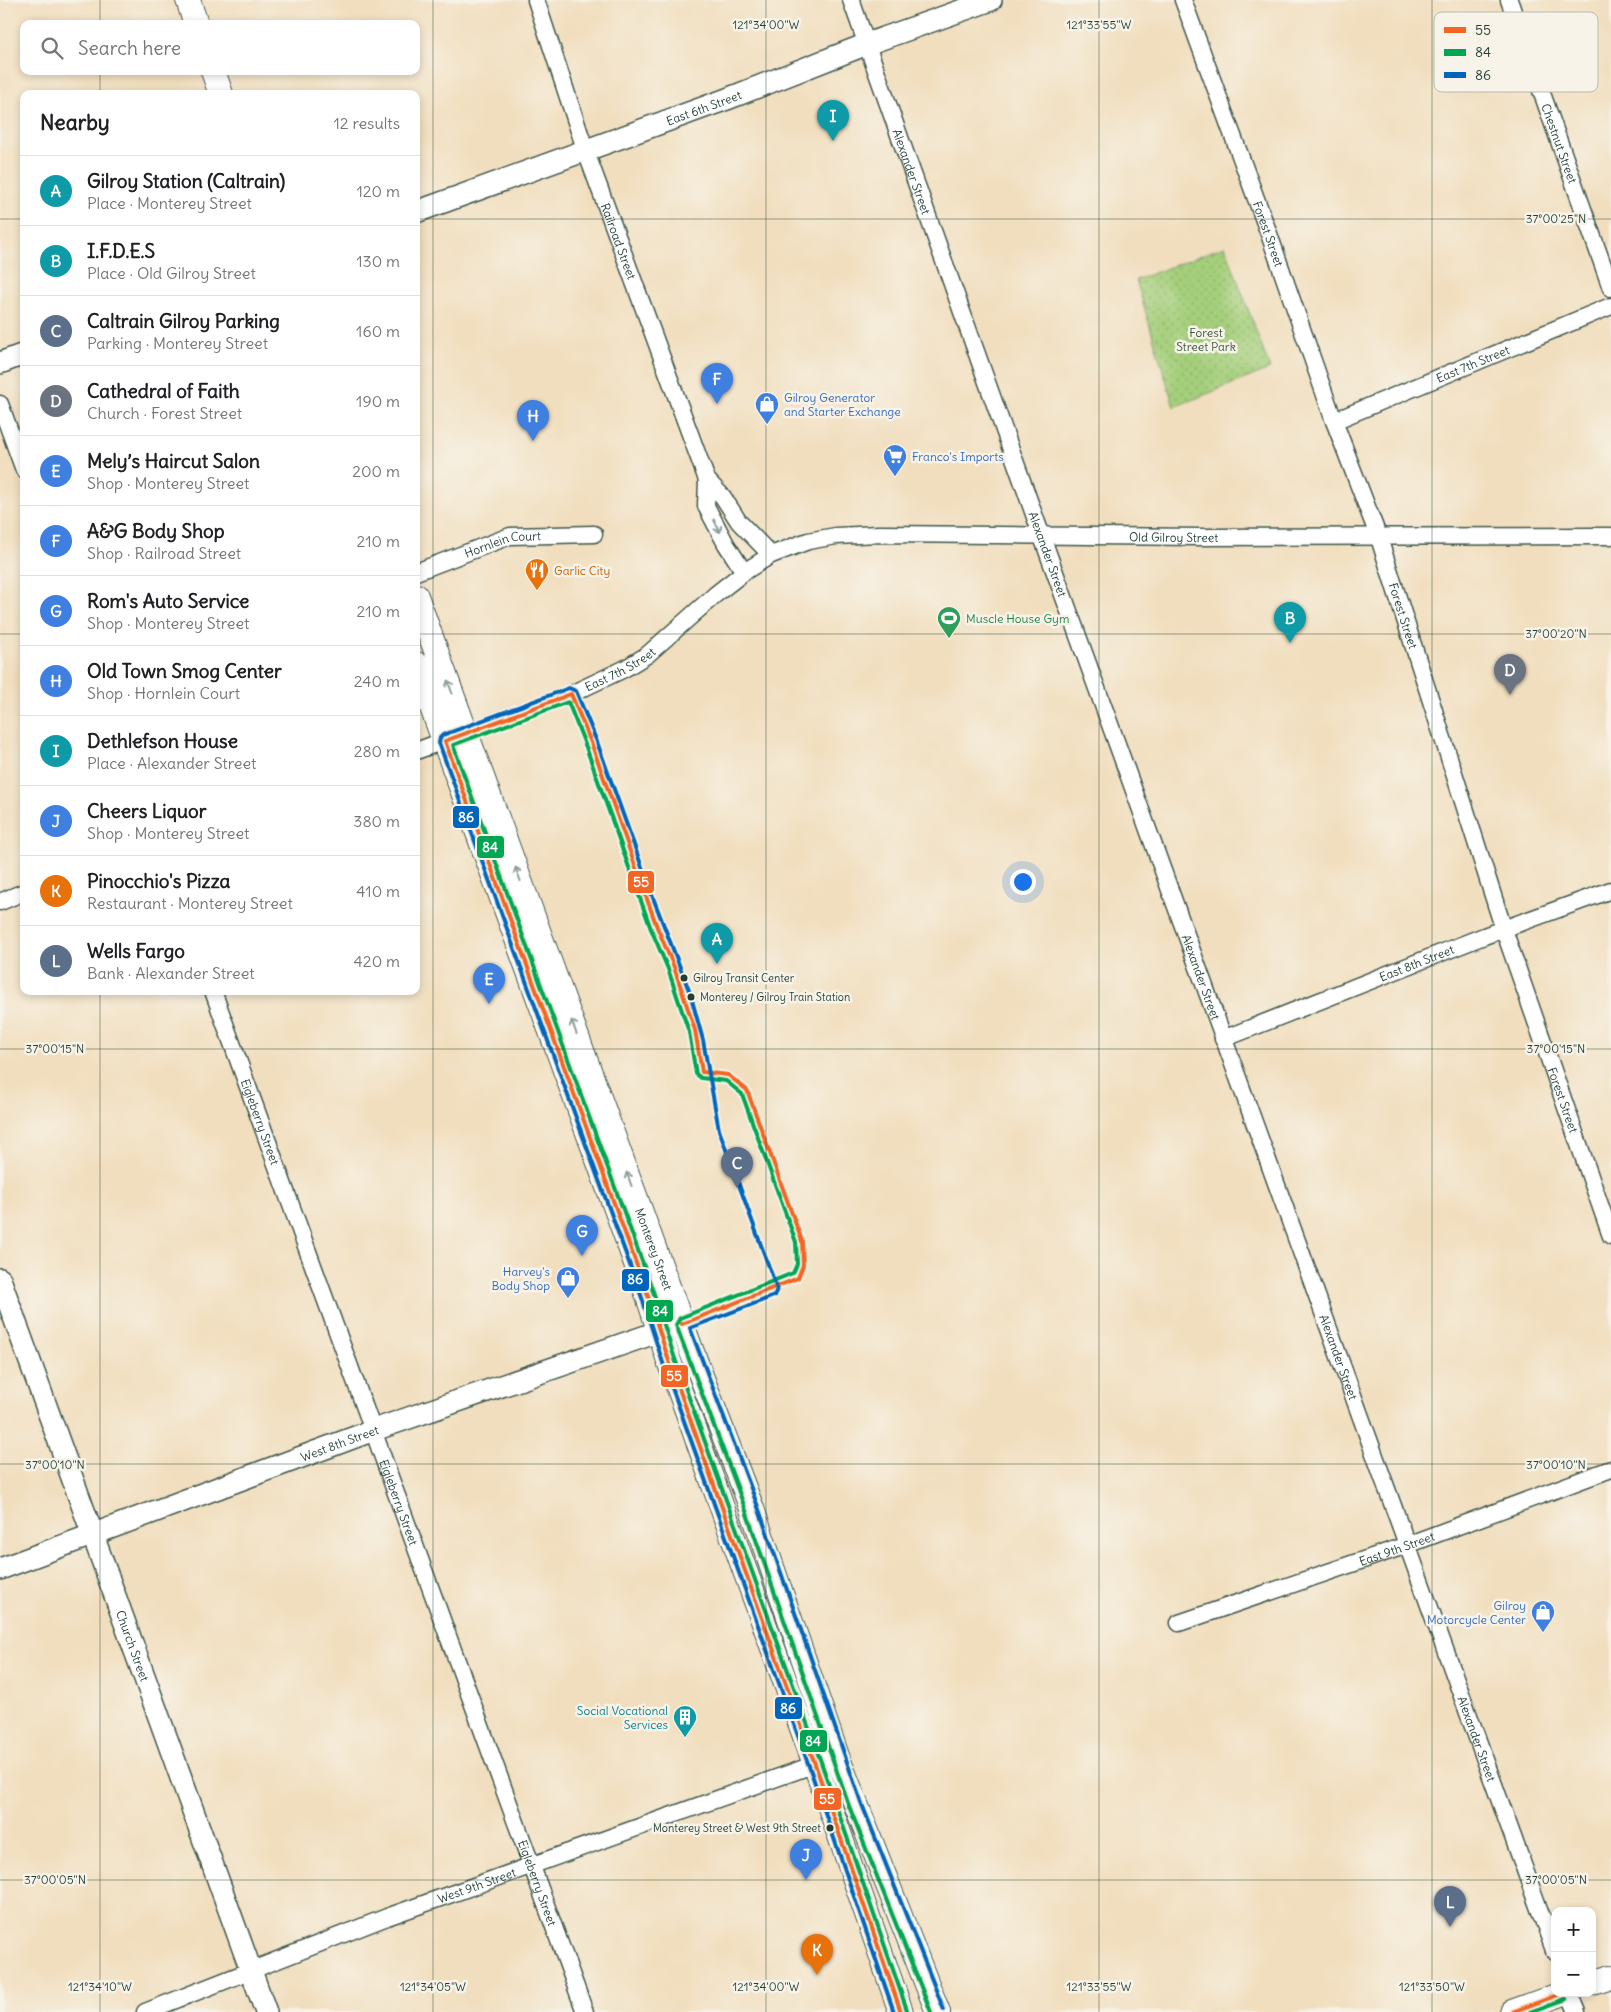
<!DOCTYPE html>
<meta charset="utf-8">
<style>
:root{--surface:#fff;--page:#f6f6f6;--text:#202124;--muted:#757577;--line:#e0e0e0;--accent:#1f6fb2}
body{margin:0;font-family:Delius,sans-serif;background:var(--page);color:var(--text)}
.controls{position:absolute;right:15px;bottom:15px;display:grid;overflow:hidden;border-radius:10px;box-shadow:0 2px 8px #0003}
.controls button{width:45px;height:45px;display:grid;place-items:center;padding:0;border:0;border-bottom:1px solid var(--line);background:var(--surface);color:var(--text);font:25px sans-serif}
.you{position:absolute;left:1022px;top:881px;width:18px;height:18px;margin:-12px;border:4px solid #fff;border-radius:50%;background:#1a73e8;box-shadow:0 0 0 8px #1a73e833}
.badge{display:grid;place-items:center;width:32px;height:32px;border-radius:50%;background:var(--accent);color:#fff;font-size:16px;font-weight:700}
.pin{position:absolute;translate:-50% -41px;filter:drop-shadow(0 1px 2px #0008)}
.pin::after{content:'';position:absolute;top:26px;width:18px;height:15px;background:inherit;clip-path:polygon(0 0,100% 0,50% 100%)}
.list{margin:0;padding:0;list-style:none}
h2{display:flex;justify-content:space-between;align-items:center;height:65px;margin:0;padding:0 20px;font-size:21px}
h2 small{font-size:16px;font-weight:400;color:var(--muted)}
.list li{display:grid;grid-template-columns:32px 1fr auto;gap:15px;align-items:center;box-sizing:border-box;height:70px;padding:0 20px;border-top:1px solid var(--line)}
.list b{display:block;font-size:19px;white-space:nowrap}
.list p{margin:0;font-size:16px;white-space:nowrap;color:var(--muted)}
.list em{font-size:16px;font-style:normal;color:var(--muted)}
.icon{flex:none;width:28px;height:28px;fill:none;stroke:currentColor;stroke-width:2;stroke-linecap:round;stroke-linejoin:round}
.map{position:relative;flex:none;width:1611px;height:2012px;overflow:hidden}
.search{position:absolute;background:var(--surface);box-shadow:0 2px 8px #0003;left:20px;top:20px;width:400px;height:55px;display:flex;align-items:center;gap:12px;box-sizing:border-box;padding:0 18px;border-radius:10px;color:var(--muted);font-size:19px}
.panel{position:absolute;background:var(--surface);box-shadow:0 2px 8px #0003;left:20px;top:90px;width:400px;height:905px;border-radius:10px}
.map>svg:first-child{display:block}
.grass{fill:url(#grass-dots);stroke:#628658}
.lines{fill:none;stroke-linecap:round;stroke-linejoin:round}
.minor-casing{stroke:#3e5549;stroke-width:19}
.tertiary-casing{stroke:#3e5549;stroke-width:24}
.secondary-casing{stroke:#3e5549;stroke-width:26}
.minor{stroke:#fff;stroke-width:16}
.tertiary{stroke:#fff;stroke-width:21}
.secondary{stroke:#fff;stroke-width:24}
.bus-1-casing{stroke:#f7f3e8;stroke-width:8}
.bus-2-casing{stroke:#f7f3e8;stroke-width:8}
.bus-3-casing{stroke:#f7f3e8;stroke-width:8}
.bus-1{stroke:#f26522;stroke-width:4}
.bus-2{stroke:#00a651;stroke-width:4}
.bus-3{stroke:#0065bd;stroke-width:4}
.oneway{stroke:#8f9e9a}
.ticks{fill:none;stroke:#1f3d34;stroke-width:1;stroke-opacity:0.45}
.bus-dot{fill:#1f3d34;stroke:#f7f3e8;stroke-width:2}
.labels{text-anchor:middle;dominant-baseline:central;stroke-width:5;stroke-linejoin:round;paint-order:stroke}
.bus-label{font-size:11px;fill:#1f3d34;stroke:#f7f3e8;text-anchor:start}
.street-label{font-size:12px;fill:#1f3d34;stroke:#f7f3e8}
.park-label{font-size:12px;fill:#3a5a42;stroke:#f7f3e8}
.shop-label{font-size:12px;fill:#366cbe;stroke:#f7f3e8;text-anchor:start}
.food-label{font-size:12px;fill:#c56008;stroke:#f7f3e8;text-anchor:start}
.leisure-label{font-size:12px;fill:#27864d;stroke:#f7f3e8;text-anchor:start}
.culture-label{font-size:12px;fill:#0d838f;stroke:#f7f3e8;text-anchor:end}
.key{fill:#f7f3e8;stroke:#b6bcb2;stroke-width:1}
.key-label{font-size:14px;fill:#1f3d34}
.ticks-label{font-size:12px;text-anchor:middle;fill:#1f3d34;stroke:#f7f3e8;stroke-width:5;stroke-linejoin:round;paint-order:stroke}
.line-badge{stroke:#f7f3e8;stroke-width:2}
.badge-label{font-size:14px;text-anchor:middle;font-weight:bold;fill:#fff}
</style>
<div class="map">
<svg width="1611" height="2012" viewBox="0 0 1611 2012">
<defs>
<pattern id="grass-dots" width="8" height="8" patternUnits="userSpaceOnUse" patternTransform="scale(1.25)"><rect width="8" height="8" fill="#a5cf7b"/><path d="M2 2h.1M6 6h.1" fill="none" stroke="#86a966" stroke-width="1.8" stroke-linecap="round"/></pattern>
</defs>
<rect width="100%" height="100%" fill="#f7f3e8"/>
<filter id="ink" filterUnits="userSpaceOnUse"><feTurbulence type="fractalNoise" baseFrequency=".02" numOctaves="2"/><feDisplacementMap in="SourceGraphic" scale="10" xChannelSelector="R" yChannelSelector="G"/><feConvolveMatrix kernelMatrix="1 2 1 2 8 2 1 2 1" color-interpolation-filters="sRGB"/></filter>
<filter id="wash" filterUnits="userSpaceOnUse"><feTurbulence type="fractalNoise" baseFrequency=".0096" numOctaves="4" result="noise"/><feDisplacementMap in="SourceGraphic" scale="20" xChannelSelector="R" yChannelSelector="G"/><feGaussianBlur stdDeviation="1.12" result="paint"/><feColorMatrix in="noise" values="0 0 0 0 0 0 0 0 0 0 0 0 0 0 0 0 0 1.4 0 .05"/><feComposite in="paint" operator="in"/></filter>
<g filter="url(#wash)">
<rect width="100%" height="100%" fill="#f1debe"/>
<!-- grass -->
<path class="grass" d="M1225 246 1270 369 1174 407 1136 280Z"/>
</g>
<g filter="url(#ink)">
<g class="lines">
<!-- minor casing -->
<g class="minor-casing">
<g id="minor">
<path id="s1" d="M536 0 585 149 707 480 706 506 726 544 744 572"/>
<path id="s2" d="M851 0 1041 534 1555 1953"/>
<path id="s3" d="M1183 0 1269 234 1334 421 1379 538 1504 930 1611 1236"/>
<path id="s4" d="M1509 0 1611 288"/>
<path d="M0 404 24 470"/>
<path id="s5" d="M1334 421 1611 306"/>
<path d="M707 480 723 497 739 522 771 555"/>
<path id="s6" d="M416 572 510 536 594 534"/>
<path id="s7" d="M416 751 571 694 624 669 647 655 716 594 744 572 771 555 808 541 836 536 879 534 1201 537 1611 536"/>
<path d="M0 902 24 892"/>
<path id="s8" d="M213 991 585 2012"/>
<path id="s9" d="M1223 1039 1484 936 1611 890"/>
<path id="s10" d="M1179 1623 1407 1545 1611 1469"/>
<path d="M1569 1993 1577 2012"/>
<path id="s11" d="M145 2012 387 1917 824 1761"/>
</g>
</g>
<!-- tertiary casing -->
<g class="tertiary-casing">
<g id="tertiary">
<path id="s12" d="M416 212 727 99 867 44 991 0"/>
<path d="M0 363 24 354"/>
<path id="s13" d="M0 1279 266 2012"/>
<path id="s14" d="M0 1569 374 1430 675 1326"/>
</g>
</g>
<!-- secondary casing -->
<g class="secondary-casing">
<g id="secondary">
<path d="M188 0 196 24"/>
<path d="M213 71 221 94"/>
<path id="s15" d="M416 596 692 1352 751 1506 837 1756 938 2012"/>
<path d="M416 664 648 1296 669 1361 815 1764 901 2012"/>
<path d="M1592 1983 1611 1977"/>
<path d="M1512 2012 1564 1993"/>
</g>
</g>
<!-- minor -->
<use href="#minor" class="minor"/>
<!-- tertiary -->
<use href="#tertiary" class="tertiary"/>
<!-- secondary -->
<use href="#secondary" class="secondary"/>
<!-- bus-1 casing -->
<g class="bus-1-casing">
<path id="bus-1" d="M571 694 592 745 657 927 674 967 695 1030 702 1072
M445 741 648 1296 669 1361 815 1764 901 2012
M445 741 571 694
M682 1324 798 1278 803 1265 802 1241 747 1090 728 1075 702 1072
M1512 2012 1563 1993"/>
</g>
<!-- bus-2 casing -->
<g class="bus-2-casing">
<path id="bus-2" d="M907 2010 821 1762 675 1359 654 1294 453 745 568 702 586 747 651 929 668 969 689 1032 696 1074 701 1078 726 1081 742 1094 796 1242 797 1264 793 1273 680 1318 676 1325 745 1508 849 1806 931 2012
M1530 2012 1566 1999"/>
</g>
<!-- bus-3 casing -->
<g class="bus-3-casing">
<path id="bus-3" d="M894 2012 809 1766 663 1363 642 1298 439 743 440 738 443 735 569 688 576 691 597 742 652 895 690 993 703 1040 719 1130 777 1289 774 1296 690 1328 757 1504 861 1802 944 2010"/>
</g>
<!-- bus-1 -->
<use href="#bus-1" class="bus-1"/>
<!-- bus-2 -->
<use href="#bus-2" class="bus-2"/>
<!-- bus-3 -->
<use href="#bus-3" class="bus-3"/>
</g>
<!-- one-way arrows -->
<defs><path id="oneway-shaft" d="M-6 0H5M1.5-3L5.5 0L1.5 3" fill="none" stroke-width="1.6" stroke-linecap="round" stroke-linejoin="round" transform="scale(1.25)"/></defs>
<g class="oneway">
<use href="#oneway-shaft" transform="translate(717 526) rotate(63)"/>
<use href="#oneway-shaft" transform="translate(450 687) rotate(-110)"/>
<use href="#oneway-shaft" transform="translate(518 874) rotate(-110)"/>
<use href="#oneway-shaft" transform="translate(574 1027) rotate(-110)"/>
<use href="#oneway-shaft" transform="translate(629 1179) rotate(-110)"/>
</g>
</g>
<!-- ticks -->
<path class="ticks" d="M100 0V24M433 0V2012M766 0V2012M1099 0V2012M1432 0V2012M100 71V94M0 219H24M416 219H1611M0 634H24M416 634H1611M100 991V2012M0 1049H1611M0 1464H1611M0 1880H1611"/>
<!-- icons -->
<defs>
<g id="shop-pin" transform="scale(1.25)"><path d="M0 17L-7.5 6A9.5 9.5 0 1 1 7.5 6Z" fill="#3f7fe0" stroke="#f7f3e8"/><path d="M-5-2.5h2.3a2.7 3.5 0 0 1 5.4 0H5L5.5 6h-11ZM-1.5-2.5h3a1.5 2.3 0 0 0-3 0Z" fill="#fff"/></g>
<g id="supermarket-pin" transform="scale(1.25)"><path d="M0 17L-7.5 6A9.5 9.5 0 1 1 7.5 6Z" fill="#3f7fe0" stroke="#f7f3e8"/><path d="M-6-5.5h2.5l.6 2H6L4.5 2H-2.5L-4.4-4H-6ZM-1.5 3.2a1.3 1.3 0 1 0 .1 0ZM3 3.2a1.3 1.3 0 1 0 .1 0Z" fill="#fff"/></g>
<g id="restaurant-pin" transform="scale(1.25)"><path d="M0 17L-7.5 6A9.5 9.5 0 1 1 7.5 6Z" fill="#e8710a" stroke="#f7f3e8"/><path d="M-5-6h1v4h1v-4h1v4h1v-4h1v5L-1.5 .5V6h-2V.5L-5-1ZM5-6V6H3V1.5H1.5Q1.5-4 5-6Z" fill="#fff"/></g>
<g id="stadium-pin" transform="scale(1.25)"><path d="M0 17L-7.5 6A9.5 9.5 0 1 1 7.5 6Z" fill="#2e9e5b" stroke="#f7f3e8"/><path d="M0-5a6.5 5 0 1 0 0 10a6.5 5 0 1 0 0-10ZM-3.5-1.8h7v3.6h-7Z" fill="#fff"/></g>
<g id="building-pin" transform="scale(1.25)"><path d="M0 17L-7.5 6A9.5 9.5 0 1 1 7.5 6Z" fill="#0f9aa8" stroke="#f7f3e8"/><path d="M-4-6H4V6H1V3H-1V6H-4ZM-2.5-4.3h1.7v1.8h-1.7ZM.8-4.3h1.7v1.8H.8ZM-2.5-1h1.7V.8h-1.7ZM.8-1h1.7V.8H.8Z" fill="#fff"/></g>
</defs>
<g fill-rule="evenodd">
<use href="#shop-pin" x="767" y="404"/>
<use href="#supermarket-pin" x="895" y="456"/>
<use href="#restaurant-pin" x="537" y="570"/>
<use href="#stadium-pin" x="949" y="618"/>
<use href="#shop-pin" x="568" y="1278"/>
<use href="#shop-pin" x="1543" y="1612"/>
<use href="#building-pin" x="685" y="1717"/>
</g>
<!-- markers -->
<g class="bus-dot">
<circle cx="684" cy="978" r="4.5"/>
<circle cx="691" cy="997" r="4.5"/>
<circle cx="830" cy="1828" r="4.5"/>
</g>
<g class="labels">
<!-- bus labels -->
<g class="bus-label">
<text x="693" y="978">Gilroy Transit Center</text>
<text x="700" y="997">Monterey / Gilroy Train Station</text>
<text x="821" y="1828" text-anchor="end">Monterey Street &amp; West 9th Street</text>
</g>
<!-- street labels -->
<g class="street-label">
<text stroke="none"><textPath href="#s12" startOffset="306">East 6th Street</textPath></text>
<text stroke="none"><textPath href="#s4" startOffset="152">Chestnut Street</textPath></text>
<text stroke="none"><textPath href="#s2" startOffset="182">Alexander Street</textPath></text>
<text stroke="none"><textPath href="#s3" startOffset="249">Forest Street</textPath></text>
<text stroke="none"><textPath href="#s1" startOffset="255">Railroad Street</textPath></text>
<text stroke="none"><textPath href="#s5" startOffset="150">East 7th Street</textPath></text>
<text stroke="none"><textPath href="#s7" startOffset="816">Old Gilroy Street</textPath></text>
<text stroke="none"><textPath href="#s6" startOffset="92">Hornlein Court</textPath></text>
<text stroke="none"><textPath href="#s2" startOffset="588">Alexander Street</textPath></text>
<text stroke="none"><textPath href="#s3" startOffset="654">Forest Street</textPath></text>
<text stroke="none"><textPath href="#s7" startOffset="220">East 7th Street</textPath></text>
<text stroke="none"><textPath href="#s9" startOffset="208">East 8th Street</textPath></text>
<text stroke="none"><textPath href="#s2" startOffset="1038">Alexander Street</textPath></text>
<text stroke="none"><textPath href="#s3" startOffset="1164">Forest Street</textPath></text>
<text stroke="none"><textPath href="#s8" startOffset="139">Eigleberry Street</textPath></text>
<text stroke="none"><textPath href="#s15" startOffset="695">Monterey Street</textPath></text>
<text stroke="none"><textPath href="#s2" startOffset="1442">Alexander Street</textPath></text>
<text stroke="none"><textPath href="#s14" startOffset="362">West 8th Street</textPath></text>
<text stroke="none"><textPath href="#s8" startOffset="544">Eigleberry Street</textPath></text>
<text stroke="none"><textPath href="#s10" startOffset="230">East 9th Street</textPath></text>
<text stroke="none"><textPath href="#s13" startOffset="390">Church Street</textPath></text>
<text stroke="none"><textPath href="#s2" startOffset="1848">Alexander Street</textPath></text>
<text stroke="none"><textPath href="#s8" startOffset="949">Eigleberry Street</textPath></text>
<text stroke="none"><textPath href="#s11" startOffset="355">West 9th Street</textPath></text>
</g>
<!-- park labels -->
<g class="park-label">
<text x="1206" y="332">Forest<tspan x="1206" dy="14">Street Park</tspan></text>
</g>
<!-- shop labels -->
<g class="shop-label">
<text x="784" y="397">Gilroy Generator<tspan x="784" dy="14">and Starter Exchange</tspan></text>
<text x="912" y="456">Franco's Imports</text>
<text x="550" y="1271" text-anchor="end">Harvey's<tspan x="550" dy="14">Body Shop</tspan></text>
<text x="1526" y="1605" text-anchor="end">Gilroy<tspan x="1526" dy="14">Motorcycle Center</tspan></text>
</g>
<!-- food labels -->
<g class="food-label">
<text x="554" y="570">Garlic City</text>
</g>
<!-- leisure labels -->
<g class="leisure-label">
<text x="966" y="618">Muscle House Gym</text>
</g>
<!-- culture labels -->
<g class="culture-label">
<text x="668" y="1710">Social Vocational<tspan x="668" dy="14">Services</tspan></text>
</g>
</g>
<!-- legend -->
<rect x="1434" y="12" width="164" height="80" rx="8" class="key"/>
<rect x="1444" y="27" width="22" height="6" fill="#f26522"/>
<rect x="1444" y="49" width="22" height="7" fill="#00a651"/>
<rect x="1444" y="72" width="22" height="6" fill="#0065bd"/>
<g class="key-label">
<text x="1475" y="35">55</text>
<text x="1475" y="57">84</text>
<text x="1475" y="80">86</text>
</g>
<g class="ticks-label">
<text x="766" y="29">121°34'00"W</text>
<text x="1099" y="29">121°33'55"W</text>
<text x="1556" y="223">37°00'25"N</text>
<text x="1556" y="638">37°00'20"N</text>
<text x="55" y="1053">37°00'15"N</text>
<text x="1556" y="1053">37°00'15"N</text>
<text x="55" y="1469">37°00'10"N</text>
<text x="1556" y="1469">37°00'10"N</text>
<text x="55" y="1884">37°00'05"N</text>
<text x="1556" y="1884">37°00'05"N</text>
<text x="100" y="1991">121°34'10"W</text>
<text x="433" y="1991">121°34'05"W</text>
<text x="766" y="1991">121°34'00"W</text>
<text x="1099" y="1991">121°33'55"W</text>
<text x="1432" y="1991">121°33'50"W</text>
</g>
<g class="line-badge">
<rect x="452" y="805" width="28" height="24" rx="5" fill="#0065bd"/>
<rect x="476" y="835" width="29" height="24" rx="5" fill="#00a651"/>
<rect x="627" y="870" width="28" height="24" rx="5" fill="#f26522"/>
<rect x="621" y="1268" width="29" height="24" rx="5" fill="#0065bd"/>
<rect x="645" y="1299" width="29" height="24" rx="5" fill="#00a651"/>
<rect x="660" y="1364" width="29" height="24" rx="5" fill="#f26522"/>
<rect x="774" y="1696" width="29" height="24" rx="5" fill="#0065bd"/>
<rect x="799" y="1729" width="29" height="24" rx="5" fill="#00a651"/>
<rect x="813" y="1787" width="29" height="24" rx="5" fill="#f26522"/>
</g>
<g class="badge-label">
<text x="466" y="822">86</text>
<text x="490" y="852">84</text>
<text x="641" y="887">55</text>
<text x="635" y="1284">86</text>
<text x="660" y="1316">84</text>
<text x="674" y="1381">55</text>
<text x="788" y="1713">86</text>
<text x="813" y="1746">84</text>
<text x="827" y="1804">55</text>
</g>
</svg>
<div class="controls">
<button>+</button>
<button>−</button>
</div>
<div class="you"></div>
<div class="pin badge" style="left:717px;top:964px;background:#0f9aa8">A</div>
<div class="pin badge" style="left:1290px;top:643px;background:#0f9aa8">B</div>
<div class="pin badge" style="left:737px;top:1188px;background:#5c6f8a">C</div>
<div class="pin badge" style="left:1510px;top:695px;background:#6b7280">D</div>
<div class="pin badge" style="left:489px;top:1004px;background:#3f7fe0">E</div>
<div class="pin badge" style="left:717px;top:404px;background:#3f7fe0">F</div>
<div class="pin badge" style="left:582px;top:1256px;background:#3f7fe0">G</div>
<div class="pin badge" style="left:533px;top:441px;background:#3f7fe0">H</div>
<div class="pin badge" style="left:833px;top:141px;background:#0f9aa8">I</div>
<div class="pin badge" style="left:806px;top:1880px;background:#3f7fe0">J</div>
<div class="pin badge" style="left:817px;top:1975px;background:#e8710a">K</div>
<div class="pin badge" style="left:1450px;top:1927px;background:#5c6f8a">L</div>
<div class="search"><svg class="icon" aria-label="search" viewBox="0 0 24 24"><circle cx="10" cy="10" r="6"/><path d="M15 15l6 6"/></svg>Search here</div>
<section class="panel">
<h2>Nearby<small>12 results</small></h2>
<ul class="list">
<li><span class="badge" style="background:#0f9aa8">A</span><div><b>Gilroy Station (Caltrain)</b><p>Place · Monterey Street</p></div><em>120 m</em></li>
<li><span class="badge" style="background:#0f9aa8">B</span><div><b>I.F.D.E.S</b><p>Place · Old Gilroy Street</p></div><em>130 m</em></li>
<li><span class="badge" style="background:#5c6f8a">C</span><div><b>Caltrain Gilroy Parking</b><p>Parking · Monterey Street</p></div><em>160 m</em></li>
<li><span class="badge" style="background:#6b7280">D</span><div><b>Cathedral of Faith</b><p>Church · Forest Street</p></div><em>190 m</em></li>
<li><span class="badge" style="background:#3f7fe0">E</span><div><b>Mely’s Haircut Salon</b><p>Shop · Monterey Street</p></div><em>200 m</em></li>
<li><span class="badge" style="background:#3f7fe0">F</span><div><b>A&amp;G Body Shop</b><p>Shop · Railroad Street</p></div><em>210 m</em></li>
<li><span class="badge" style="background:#3f7fe0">G</span><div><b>Rom's Auto Service</b><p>Shop · Monterey Street</p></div><em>210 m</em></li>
<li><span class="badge" style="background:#3f7fe0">H</span><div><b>Old Town Smog Center</b><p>Shop · Hornlein Court</p></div><em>240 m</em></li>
<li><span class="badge" style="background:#0f9aa8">I</span><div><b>Dethlefson House</b><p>Place · Alexander Street</p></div><em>280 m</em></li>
<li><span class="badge" style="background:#3f7fe0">J</span><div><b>Cheers Liquor</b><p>Shop · Monterey Street</p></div><em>380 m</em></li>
<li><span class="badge" style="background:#e8710a">K</span><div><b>Pinocchio's Pizza</b><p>Restaurant · Monterey Street</p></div><em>410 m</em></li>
<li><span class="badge" style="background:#5c6f8a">L</span><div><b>Wells Fargo</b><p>Bank · Alexander Street</p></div><em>420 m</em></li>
</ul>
</section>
</div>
